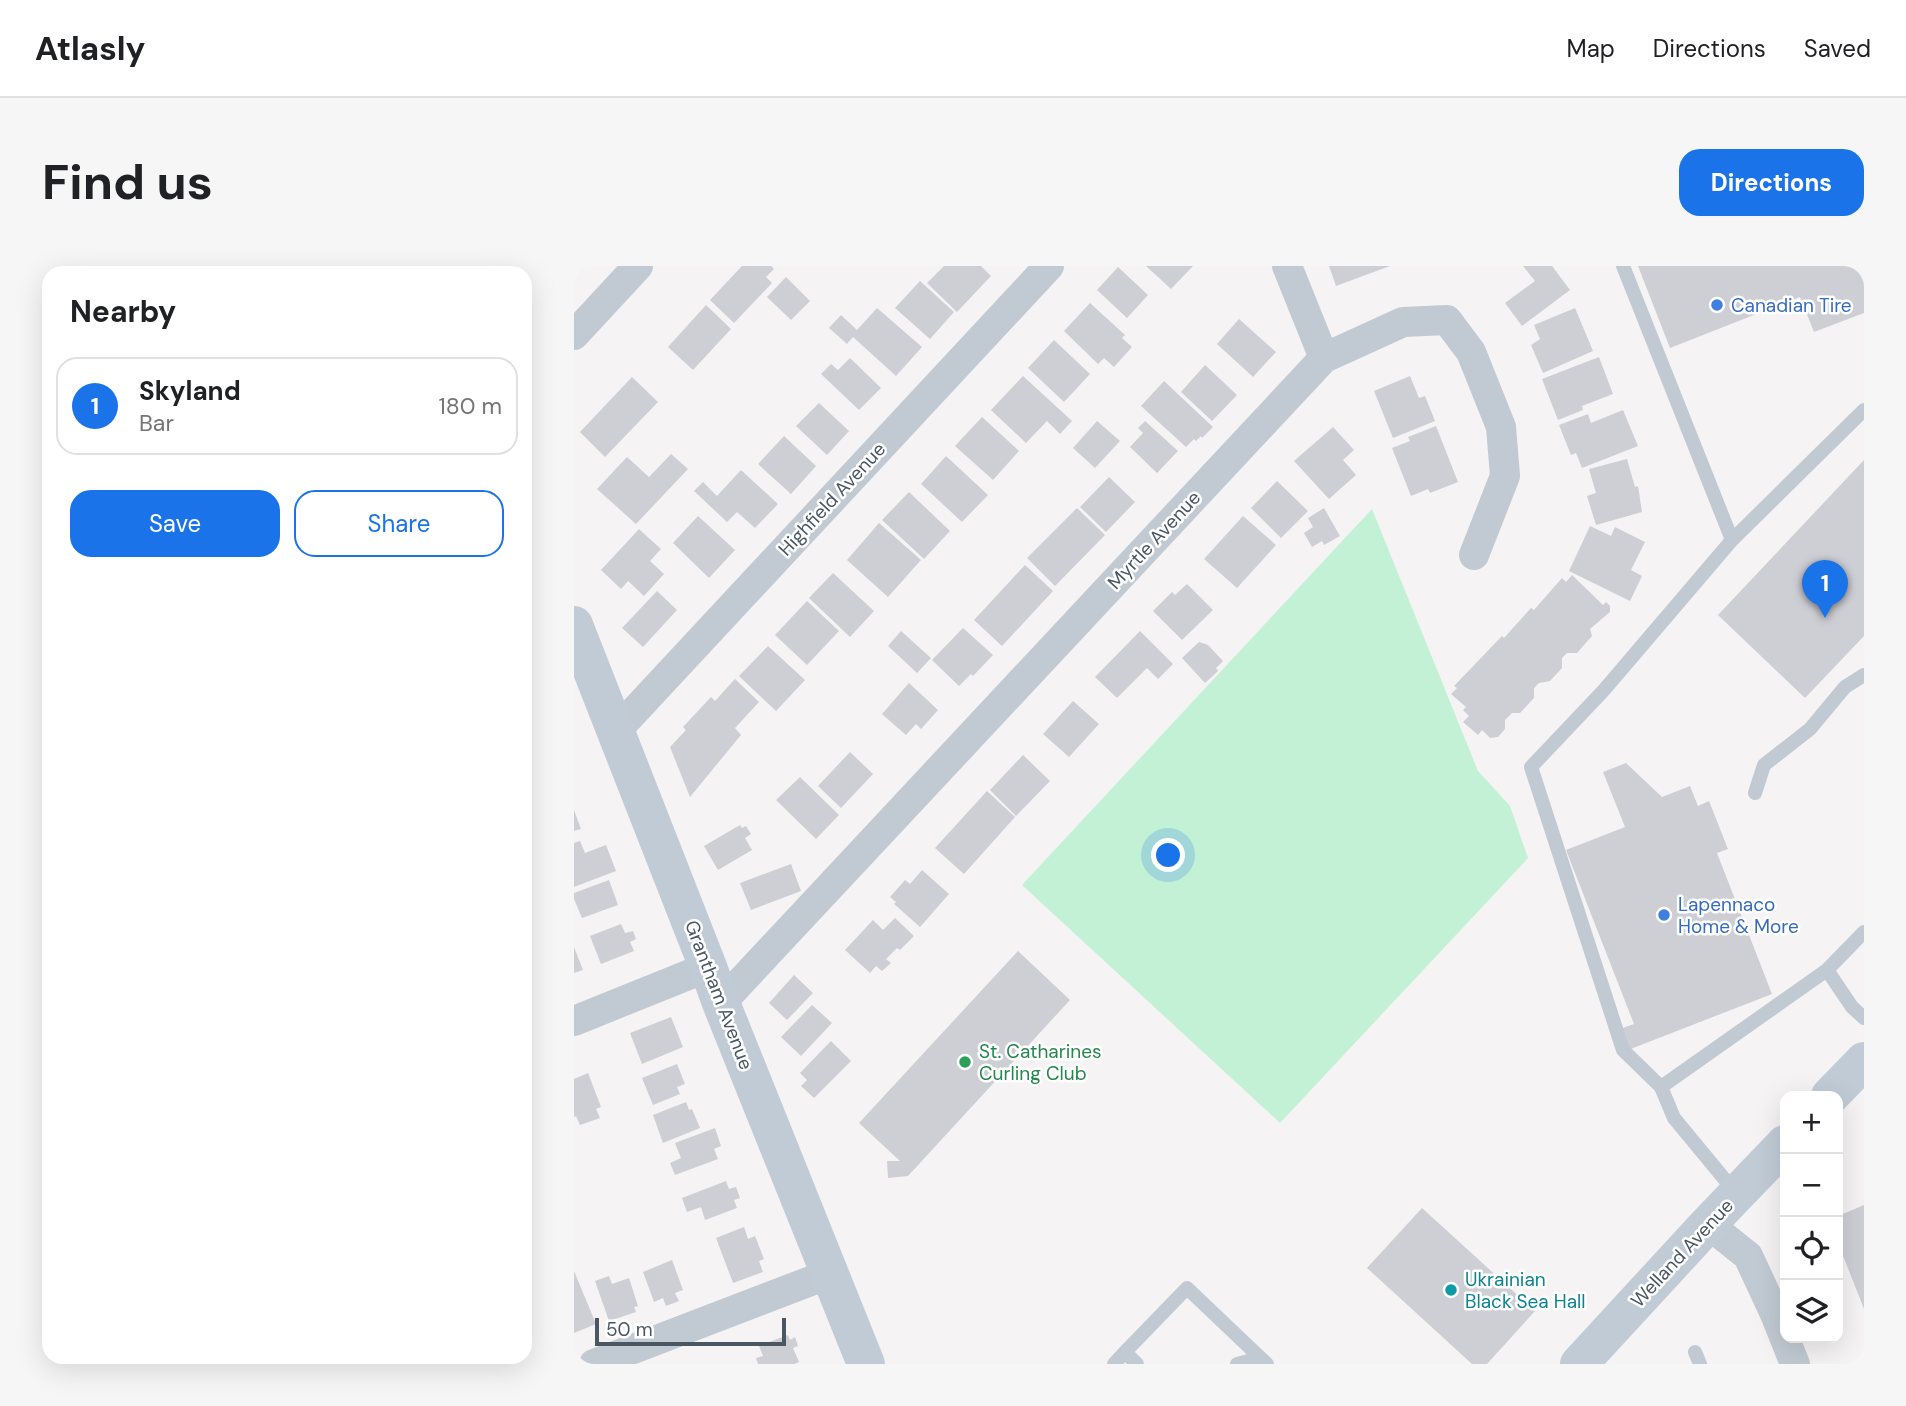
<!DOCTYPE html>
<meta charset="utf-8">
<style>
:root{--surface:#fff;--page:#f6f6f6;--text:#202124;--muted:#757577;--line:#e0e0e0;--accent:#1a73e8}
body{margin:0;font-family:"DM Sans",sans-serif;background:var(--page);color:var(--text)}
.controls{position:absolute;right:21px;bottom:21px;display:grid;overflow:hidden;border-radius:14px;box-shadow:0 7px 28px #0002}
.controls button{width:63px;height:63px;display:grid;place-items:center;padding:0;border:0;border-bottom:2px solid var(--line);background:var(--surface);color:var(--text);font:35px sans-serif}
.scale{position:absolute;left:21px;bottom:18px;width:191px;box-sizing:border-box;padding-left:7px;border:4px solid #4a5661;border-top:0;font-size:19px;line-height:24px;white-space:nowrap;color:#4a5661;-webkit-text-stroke:5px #fff;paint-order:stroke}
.you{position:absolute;left:595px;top:590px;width:24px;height:24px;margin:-18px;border:5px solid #fff;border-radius:50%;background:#1a73e8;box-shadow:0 0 0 10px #1a73e833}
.badge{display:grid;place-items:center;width:46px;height:46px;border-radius:50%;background:var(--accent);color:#fff;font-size:23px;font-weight:700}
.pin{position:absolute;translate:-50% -58px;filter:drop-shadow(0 2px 4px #0008)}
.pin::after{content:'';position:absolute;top:37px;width:24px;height:21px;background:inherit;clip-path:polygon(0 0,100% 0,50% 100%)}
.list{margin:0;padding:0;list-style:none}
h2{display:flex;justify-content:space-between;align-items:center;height:91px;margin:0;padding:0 28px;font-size:30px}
h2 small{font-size:23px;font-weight:400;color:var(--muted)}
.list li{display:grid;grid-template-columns:46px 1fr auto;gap:21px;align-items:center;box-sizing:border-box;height:98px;margin:0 14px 14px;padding:0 14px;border:2px solid var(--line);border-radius:21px}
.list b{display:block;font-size:26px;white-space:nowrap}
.list p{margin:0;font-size:23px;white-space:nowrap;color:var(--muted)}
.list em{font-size:23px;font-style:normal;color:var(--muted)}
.actions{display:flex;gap:14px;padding:21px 28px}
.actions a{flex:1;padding:16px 0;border:2px solid var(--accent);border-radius:21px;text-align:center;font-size:24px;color:var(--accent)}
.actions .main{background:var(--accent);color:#fff}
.icon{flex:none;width:38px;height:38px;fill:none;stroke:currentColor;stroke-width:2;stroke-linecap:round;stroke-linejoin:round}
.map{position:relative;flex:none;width:1290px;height:1098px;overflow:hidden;border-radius:21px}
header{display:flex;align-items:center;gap:42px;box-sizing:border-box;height:98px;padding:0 35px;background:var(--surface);border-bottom:2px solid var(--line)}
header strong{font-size:33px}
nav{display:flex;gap:38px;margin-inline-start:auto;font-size:24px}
.intro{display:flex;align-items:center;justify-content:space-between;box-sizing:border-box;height:168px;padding:0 42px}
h1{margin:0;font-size:49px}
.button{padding:18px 32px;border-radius:21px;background:var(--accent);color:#fff;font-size:24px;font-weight:700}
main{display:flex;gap:42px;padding:0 42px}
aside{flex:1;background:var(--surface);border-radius:21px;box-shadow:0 7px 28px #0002}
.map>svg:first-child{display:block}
.green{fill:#c3f1d5}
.building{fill:#cdcfd5}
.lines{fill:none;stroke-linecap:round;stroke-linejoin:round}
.lane{stroke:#c1cad2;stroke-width:14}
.street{stroke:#c1cad2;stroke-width:30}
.secondary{stroke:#c1cbd6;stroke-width:38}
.shop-dot{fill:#3f7fe0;stroke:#fff;stroke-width:2.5}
.leisure-dot{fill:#2e9e5b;stroke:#fff;stroke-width:2.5}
.culture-dot{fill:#0f9aa8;stroke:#fff;stroke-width:2.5}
.labels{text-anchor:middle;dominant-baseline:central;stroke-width:5;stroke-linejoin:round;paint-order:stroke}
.shop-label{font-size:19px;fill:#366cbe;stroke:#fff;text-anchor:start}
.street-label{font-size:19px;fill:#4a5661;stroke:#fff}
.leisure-label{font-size:19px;fill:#27864d;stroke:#fff;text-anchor:start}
.culture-label{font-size:19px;fill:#0d838f;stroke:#fff;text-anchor:start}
</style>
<header>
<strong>Atlasly</strong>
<nav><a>Map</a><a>Directions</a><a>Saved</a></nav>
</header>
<div class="intro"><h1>Find us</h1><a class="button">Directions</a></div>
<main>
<aside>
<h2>Nearby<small></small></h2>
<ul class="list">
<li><span class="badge">1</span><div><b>Skyland</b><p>Bar</p></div><em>180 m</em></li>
</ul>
<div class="actions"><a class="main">Save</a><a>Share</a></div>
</aside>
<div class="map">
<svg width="1290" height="1098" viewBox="0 0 1290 1098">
<rect width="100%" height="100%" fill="#f5f3f3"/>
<!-- green -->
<path class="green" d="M798 243 904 505 936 540 954 592 706 857 448 619Z"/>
<!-- building -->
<path class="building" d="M168 0H197L200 3 192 11 198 17 160 57 136 34Z
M370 0H407L417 10 383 46 353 17Z
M572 0H619L597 23Z
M755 0H816L762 20Z
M949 0H978L996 24 948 60 931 37 961 15Z
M1064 0H1290V47L1240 66 1226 31 1096 82Z
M544 1 574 29 553 52 523 24Z
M212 11 236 35 217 54 193 31Z
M346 15 380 46 356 73 321 42Z
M516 37 551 69 548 72 558 81 540 101 530 92 524 98 490 65Z
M132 39 157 63 119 104 94 81Z
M303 42 348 81 322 110 279 71 273 78 255 62 267 49 283 64Z
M1001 42 1019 85 969 107 957 79 966 73 960 59Z
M665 53 702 86 679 111 643 78Z
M480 74 516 108 490 136 454 102Z
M1025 91 1039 128 1008 140 1009 144 984 154 968 113Z
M276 92 307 122 285 144 247 108 257 98 264 104Z
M631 99 663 129 638 155 607 126Z
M449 110 498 155 486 168 473 155 452 177 417 144Z
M836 110 845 132 851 130 861 155 819 172 800 125Z
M58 111 84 136 31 191 6 166Z
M590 115 639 161 628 172 627 170 622 175 620 173 612 181 567 140Z
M245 137 275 165 253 189 222 160Z
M1049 144 1064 180 1008 202 1002 187 997 189 985 159 1014 148 1017 157Z
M408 151 445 185 419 214 381 180Z
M523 155 546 175 521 202 499 182Z
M571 155 604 185 583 207 556 181 569 167 564 162Z
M862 160 884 216 856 227 854 223 837 230 818 182 836 175 834 171Z
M759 161 780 184 769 194 782 209 755 233 720 195Z
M210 170 242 200 217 228 184 198Z
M97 188 114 203 62 258 23 223 53 191 75 211Z
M372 190 414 229 388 256 347 218Z
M1053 193 1061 221 1064 220 1068 246 1022 259 1013 230 1022 227 1015 203Z
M1290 194V370L1231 432 1144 349Z
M167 204 204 238 181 262 163 246 153 256 120 225 129 216 143 230Z
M535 211 561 236 532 266 506 241Z
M703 215 734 245 707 272 677 242Z
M335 226 376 265 350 293 308 254Z
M503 242 531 269 481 320 453 292Z
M750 242 766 270 750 279 748 275 738 281 730 267 739 261 734 252Z
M124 250 161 284 135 312 99 277Z
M669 250 702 279 663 322 630 293Z
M305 257 347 294 314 331 273 294Z
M1016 260 1037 270 1041 261 1071 276 1057 304 1068 310 1056 335 995 305Z
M65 263 87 283 76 295 90 308 70 330 54 315 47 323 27 304Z
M451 299 479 325 428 380 400 354Z
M259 307 300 345 276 371 235 332Z
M998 309 1029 339 1032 336 1036 340V346L1016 363 1018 370 1003 387H993L988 392V402L976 415 965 417 960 422V432L946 447H938L931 454V463L924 471 916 472 908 464 904 469 889 456 895 450 889 444 892 441 877 428 883 422 880 420 928 370 930 372 957 342 960 344 988 312 992 316Z
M613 318 639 344 608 374 579 345 598 326 601 329Z
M83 325 103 344 69 381 48 362Z
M233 335 265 365 233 399 201 369Z
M389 362 419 389 399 410 397 408 385 420 358 394Z
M327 365 357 392 343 407 314 380Z
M566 365 599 398 584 413 573 402 543 432 521 411Z
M625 376 634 379 649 395 642 402 644 405 631 417 608 392Z
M194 380 231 414 202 445 165 410Z
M161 413 185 436 161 462 167 469 116 531 96 481 112 464 109 461 137 431 141 435Z
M335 417 364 444 347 463 342 458 332 469 308 448Z
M499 435 525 458 495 491 469 468Z
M276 486 299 508 267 542 244 520Z
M449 489 476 515 442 550 416 524Z
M1052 497 1088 531 1116 520 1124 540 1135 535 1154 583 1143 587 1198 728 1054 784 1046 763 1060 758 992 584 1051 561 1029 506Z
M226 511 265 549 242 573 202 534Z
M413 525 441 551 390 608 361 582Z
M0 544 7 563 0 565Z
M166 559 168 562 172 560 177 568 171 572 178 584 144 604 130 580Z
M6 575 11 587 32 579 42 605 0 621V577Z
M217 598 227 625 177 644 166 617Z
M348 604 375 628 346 661 320 638 322 636 316 631 331 614 336 618Z
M35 614 44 639 8 652 0 633V627Z
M321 652 340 670 326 684 323 682 312 693 317 697 308 705 302 700 296 707 271 684 299 654 309 664Z
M47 658 51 667 59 665 62 673 56 676 60 685 27 698 16 670Z
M0 681 9 704 0 707Z
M444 685 496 734 334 910 314 912 313 895H326L285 857Z
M220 709 239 727 213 754 195 737Z
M238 739 258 757 227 790 207 771Z
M97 751 109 781 68 798 56 767Z
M257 775 277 795 240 832 227 820 233 814 226 807Z
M103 798 111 818 103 821 106 828 79 839 68 812Z
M14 807 27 841 22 843 26 852 6 859 2 850 0 851V813Z
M112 836 115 844 118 843 126 862 89 877 79 849Z
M141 862 147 880 140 883 144 893 101 909 96 897 107 892 101 877Z
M152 915 155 923 162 921 166 932 160 934 163 942 131 954 127 941 113 946 108 932Z
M1290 939V1043L1264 977V950Z
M848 942 961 1045 913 1098H898L793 1002Z
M170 961 174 973 181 970 190 993 185 995 189 1006 159 1017 142 972Z
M98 994 109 1024 101 1027 105 1035 92 1040 89 1032 80 1036 69 1006Z
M0 1005 22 1058 0 1067Z
M35 1010 38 1018 55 1012 64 1040 60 1041 62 1046 35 1055 21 1015Z
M214 1069 216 1074 221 1071 224 1080 219 1082 225 1096 220 1098H184L182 1092 189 1090 185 1080Z"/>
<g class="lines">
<!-- lane -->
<path class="lane" d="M1049 0 1158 274 1290 144
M1158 274 1030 424 957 501 1049 784 1087 821 1100 852 1162 927
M1181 527 1190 499 1236 463 1271 421 1290 409
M1253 704 1278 741 1290 752
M1087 821 1253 704 1290 666
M1121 1086 1126 1098
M540 1098 551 1086
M563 1098 551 1086 613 1022 693 1098
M663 1098 686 1092"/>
<!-- street -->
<path class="street" d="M713 0 750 92
M0 69 64 0
M42 465 475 0
M147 737 750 92 829 56 873 54 897 86 927 161 931 210 900 289
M0 755 134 701
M1134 958 1174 990 1201 1048 1221 1098
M20 1098 255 1008"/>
<!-- secondary -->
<path class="secondary" d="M0 359 134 701 147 737 292 1098
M1256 830 1290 795
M1005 1098 1134 958 1211 878"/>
</g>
<!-- markers -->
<g class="shop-dot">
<circle cx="1143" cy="39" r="7"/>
<circle cx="1090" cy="649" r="7"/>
</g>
<circle class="leisure-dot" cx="391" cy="796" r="7"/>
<circle class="culture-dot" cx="877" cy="1024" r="7"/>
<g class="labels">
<!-- shop labels -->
<g class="shop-label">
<text x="1157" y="39">Canadian Tire</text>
<text x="1104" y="638">Lapennaco<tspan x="1104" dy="22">Home &amp; More</tspan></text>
</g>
<!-- street labels -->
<g class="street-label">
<text transform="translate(258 233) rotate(-47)">Highfield Avenue</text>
<text transform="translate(580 274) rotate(-47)">Myrtle Avenue</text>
<text transform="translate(145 729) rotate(69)">Grantham Avenue</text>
<text transform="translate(1108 987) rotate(-47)">Welland Avenue</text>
</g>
<!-- leisure labels -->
<g class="leisure-label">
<text x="405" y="785">St. Catharines<tspan x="405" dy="22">Curling Club</tspan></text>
</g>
<!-- culture labels -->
<g class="culture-label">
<text x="891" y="1013">Ukrainian<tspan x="891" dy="22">Black Sea Hall</tspan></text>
</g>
</g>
</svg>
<div class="controls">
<button>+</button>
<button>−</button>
<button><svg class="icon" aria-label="locate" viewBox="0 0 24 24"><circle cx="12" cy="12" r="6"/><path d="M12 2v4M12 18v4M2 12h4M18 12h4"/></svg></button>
<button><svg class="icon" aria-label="layers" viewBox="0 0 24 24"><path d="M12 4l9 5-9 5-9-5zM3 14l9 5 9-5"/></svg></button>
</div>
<div class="scale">50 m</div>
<div class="you"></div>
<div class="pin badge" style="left:1251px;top:352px">1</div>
</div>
</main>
